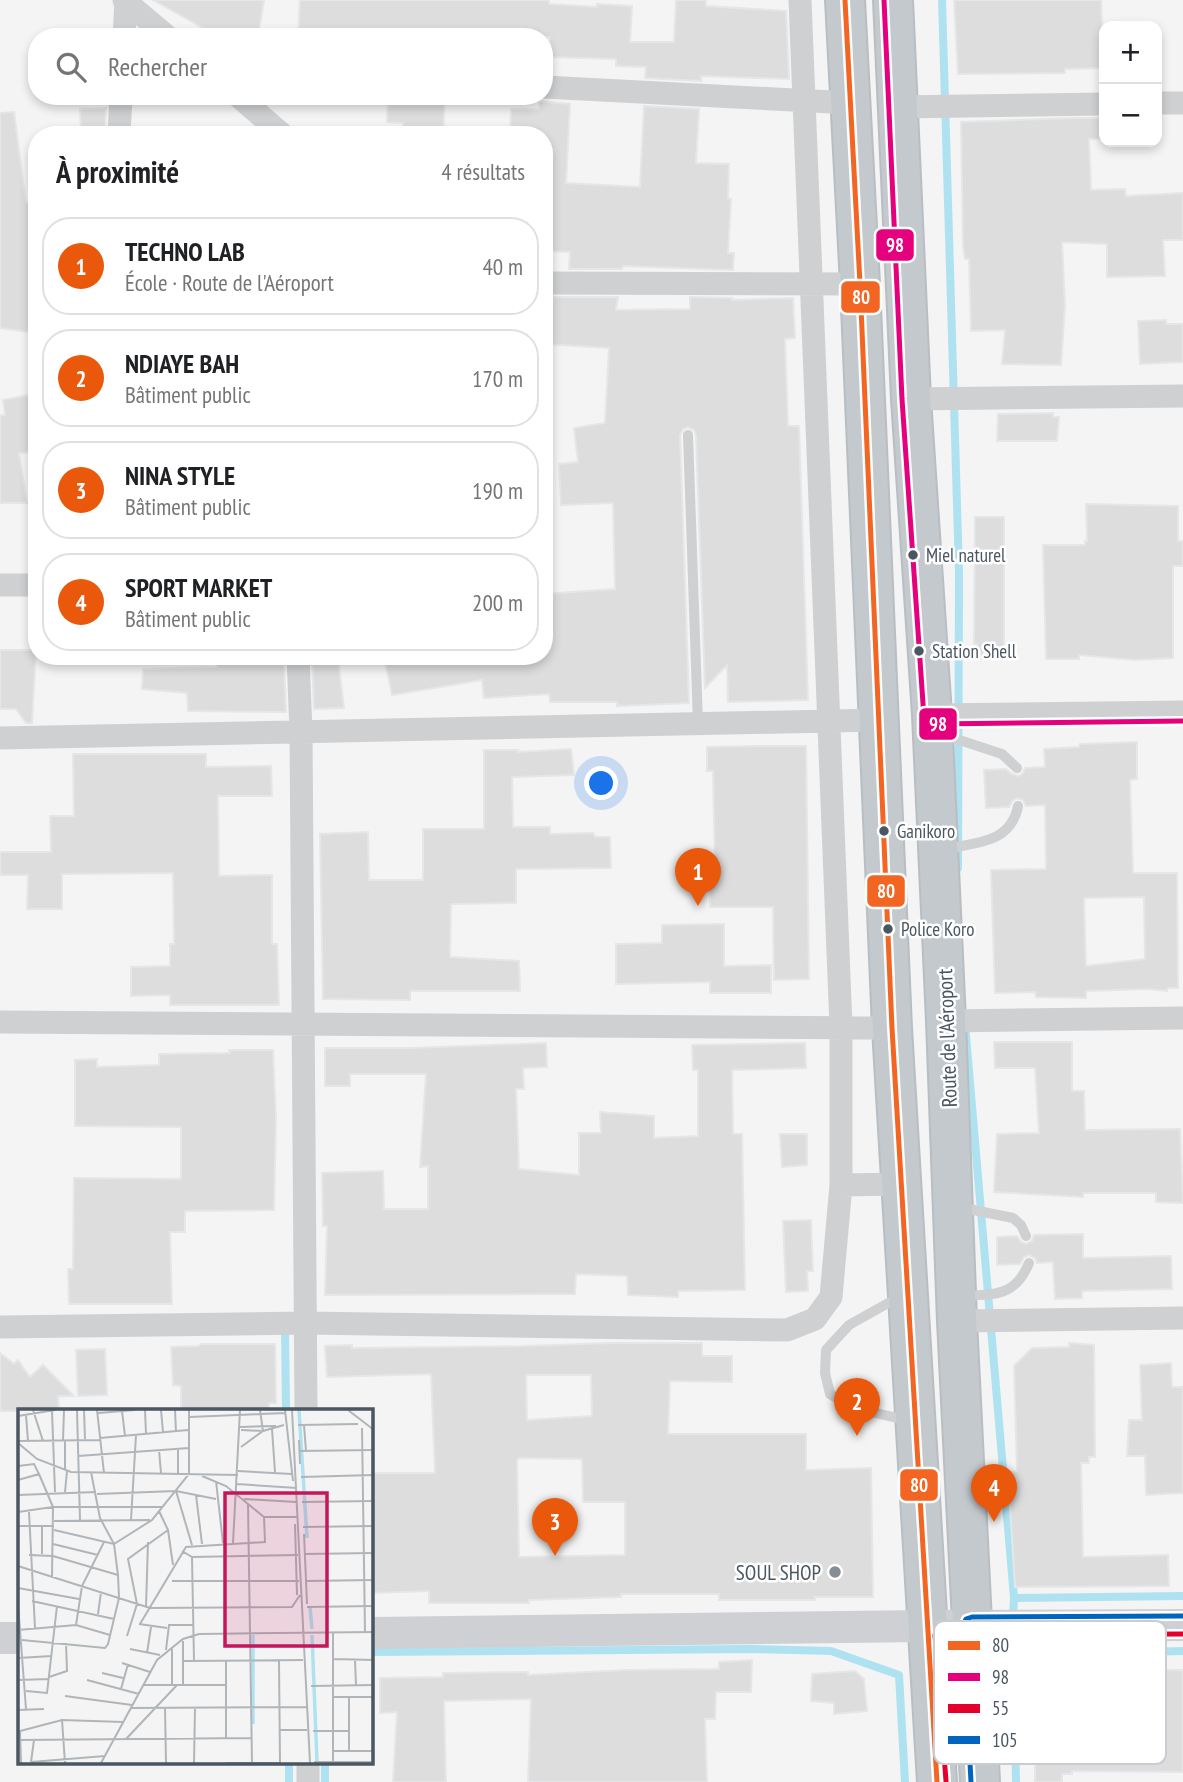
<!DOCTYPE html>
<html lang="fr">
<meta charset="utf-8">
<style>
:root{--surface:#fff;--page:#f6f6f6;--text:#202124;--muted:#757577;--line:#e0e0e0;--accent:#ea580c}
body{margin:0;font-family:"PT Sans Narrow",sans-serif;background:var(--page);color:var(--text)}
.controls{position:absolute;right:21px;top:21px;display:grid;overflow:hidden;border-radius:14px;box-shadow:0 4px 10px #0003}
.controls button{width:63px;height:63px;display:grid;place-items:center;padding:0;border:0;border-bottom:2px solid var(--line);background:var(--surface);color:var(--text);font:35px sans-serif}
.you{position:absolute;left:602px;top:784px;width:24px;height:24px;margin:-18px;border:5px solid #fff;border-radius:50%;background:#1a73e8;box-shadow:0 0 0 10px #1a73e833}
.badge{display:grid;place-items:center;width:46px;height:46px;border-radius:50%;background:var(--accent);color:#fff;font-size:23px;font-weight:700}
.pin{position:absolute;translate:-50% -58px;filter:drop-shadow(0 2px 4px #0008)}
.pin::after{content:'';position:absolute;top:37px;width:24px;height:21px;background:inherit;clip-path:polygon(0 0,100% 0,50% 100%)}
.list{margin:0;padding:0;list-style:none}
h2{display:flex;justify-content:space-between;align-items:center;height:91px;margin:0;padding:0 28px;font-size:30px}
h2 small{font-size:23px;font-weight:400;color:var(--muted)}
.list li{display:grid;grid-template-columns:46px 1fr auto;gap:21px;align-items:center;box-sizing:border-box;height:98px;margin:0 14px 14px;padding:0 14px;border:2px solid var(--line);border-radius:28px}
.list b{display:block;font-size:26px;white-space:nowrap}
.list p{margin:0;font-size:23px;white-space:nowrap;color:var(--muted)}
.list em{font-size:23px;font-style:normal;color:var(--muted)}
.icon{flex:none;width:38px;height:38px;fill:none;stroke:currentColor;stroke-width:2;stroke-linecap:round;stroke-linejoin:round}
.map{position:relative;flex:none;width:1183px;height:1782px;overflow:hidden}
.search{position:absolute;background:var(--surface);box-shadow:0 4px 10px #0003;left:28px;top:28px;width:525px;height:77px;display:flex;align-items:center;gap:18px;box-sizing:border-box;padding:0 24px;border-radius:28px;color:var(--muted);font-size:26px}
.panel{position:absolute;background:var(--surface);box-shadow:0 4px 10px #0003;left:28px;top:126px;width:525px;height:539px;border-radius:28px}
.map>svg:first-child{display:block}
.lines{fill:none;stroke-linecap:round;stroke-linejoin:round}
.stream{stroke:#aee2f0;stroke-width:8}
.building{fill:#ddddde;stroke:#e5e6e7;stroke-width:2;fill-rule:evenodd}
.trunk-casing{stroke:#b9bec3;stroke-width:42}
.service{stroke:#ced0d2;stroke-width:10}
.minor{stroke:#ced0d2;stroke-width:23}
.secondary{stroke:#ced0d4;stroke-width:32}
.trunk{stroke:#c4c9cd;stroke-width:38}
.bus-1-casing{stroke:#fff;stroke-width:10}
.bus-2-casing{stroke:#fff;stroke-width:10}
.bus-3-casing{stroke:#fff;stroke-width:10}
.bus-4-casing{stroke:#fff;stroke-width:10}
.bus-1{stroke:#f26522;stroke-width:5}
.bus-2{stroke:#e5007d;stroke-width:5}
.bus-3{stroke:#e4002b;stroke-width:5}
.bus-4{stroke:#0065bd;stroke-width:5}
.bus-dot{fill:#4a5661;stroke:#fff;stroke-width:2.5}
.poi-dot{fill:#868d94;stroke:#fff;stroke-width:2.5}
.labels{text-anchor:middle;dominant-baseline:central;stroke-width:5;stroke-linejoin:round;paint-order:stroke}
.bus-label{font-size:19px;fill:#4a5661;stroke:#fff;text-anchor:start}
.street-label{font-size:21px;fill:#4a5661;stroke:#fff}
.poi-label{font-size:21px;fill:#4a5661;stroke:#fff;text-anchor:end}
.inset-river{fill:none;stroke:#aee2f0;stroke-width:3.5}
.inset-road{fill:none;stroke:#b0b5b9;stroke-width:2}
.view{fill:#c2185b;fill-opacity:0.15;stroke:#c2185b;stroke-width:3.5}
.inset-edge{fill:none;stroke:#4a5661;stroke-width:3.5}
.key{fill:#fff;stroke:#c9ccd0;stroke-width:2}
.key-label{font-size:19px;fill:#4a5661}
.line-badge{stroke:#fff;stroke-width:2.5}
.badge-label{font-size:19px;text-anchor:middle;font-weight:bold;fill:#fff}
</style>
<div class="map">
<svg width="1183" height="1782" viewBox="0 0 1183 1782">
<rect width="100%" height="100%" fill="#f4f4f4"/>
<g class="lines">
<!-- stream -->
<path class="stream" d="M942 0 959 572 958 868
M965 1024 1014 1598 1013 1618
M285 1328 286 1411
M1014 1598 1183 1596
M1013 1631 1016 1782
M371 1652 751 1649 831 1651 899 1675 905 1782
M1012 1655 1183 1651
M289 1763V1782
M325 1763V1782"/>
</g>
<!-- building -->
<path class="building" d="M153 0H264L258 37H219Z
M300 0H549V4L597 7V4L632 6 630 42H674L676 0H706V6L786 11 789 79 701 76V81L645 78 646 67 616 66V59L549 57 550 37H298Z
M954 0H1101L1104 68 1065 69V73L958 74Z
M388 96H445L443 135H402L403 123 387 122Z
M539 101 570 104 566 183 640 187 644 106 699 109 696 163 729 164 728 198 731 199 728 253H734L733 270 623 266 622 269H569L570 252 544 251V135H510L511 109H539Z
M106 108 105 129 81 131 80 109Z
M14 112 26 203 37 202V333L0 328V113Z
M1074 118H1104V139H1089L1091 190 1125 189 1126 196 1183 193V240H1163L1165 276 1107 277V244L1062 242 1065 305 1061 365 1002 364 1005 330 971 331 969 259H965L963 246 961 122Z
M544 297H618L616 310 690 309V297L732 298V300L793 298 795 338 785 339 788 426H799L808 700 728 702 727 665 705 688 696 435 694 430 688 427 683 429 680 435 689 703 617 706V702H550L549 694 484 698 482 680 392 695 384 656H544V594L615 589 613 503 561 505 559 464 578 462 574 428 605 423 609 348 544 344Z
M1166 320V324H1183V362L1140 364 1138 321Z
M34 394 37 452 19 453 27 503H0V415H5L3 400Z
M1053 413V417H1059L1057 441H997L998 414Z
M1086 504 1178 506V541H1183V566H1173V658L1135 660 1079 655V659H1046L1043 545H1085V541H1087Z
M975 517H1004V659H977V644H974Z
M0 650H36L32 723H26L16 709H0Z
M338 658 344 708 314 709 312 659Z
M284 660 286 712 188 711 187 693 142 689 143 669 217 667V662Z
M1137 742V779L1130 780 1133 873H1177L1178 988H1168L1167 991 1148 989 1086 991V998L1036 997 1035 992 995 993 991 870 1046 869 1045 805 1026 806 1023 800 1017 798 1012 801 1009 807 986 808 984 770 1006 769 1012 774 1019 776 1023 773 1025 768 1045 767 1044 749 1079 747 1080 744ZM1144 897 1145 959 1086 966 1084 898Z
M756 746H806L809 979 774 980 773 907H710V871H715L713 771H707V747Z
M571 749 574 775 512 777 513 827H550V834L593 833 595 837H610L611 868 516 869V903L451 904 450 957 519 961 520 991H410V1000L323 999 320 834 368 832 369 880H423V829H484V750H518V752Z
M73 754H206V767L271 766 272 796H218L219 876 272 875V944H277L279 1005H170V995L131 996V967L170 966V944H174L173 873 62 874V909H27L28 875H0V852H51L50 816H74Z
M724 924V966L771 965V993H710V982L616 984V944L662 943V925Z
M994 1042H1072V1091H1084L1085 1130 1180 1129 1183 1203 1156 1202V1193H1083V1197L994 1192 997 1134 1039 1133 1035 1068H995Z
M546 1043 547 1067 523 1068 524 1089H516L519 1169 579 1175V1133H601L600 1112 654 1116V1138L698 1136V1070H693L692 1045 805 1043 806 1068 732 1070 733 1134H742L745 1290 678 1291V1297L628 1295 627 1276 576 1274 575 1294 325 1295 327 1226H323L322 1173 383 1171 384 1209H428V1166L420 1167 426 1074H350V1086H325V1048H412Z
M229 1050H273L276 1117 274 1210 185 1211V1232H170L172 1304H69L68 1269H73L74 1178 181 1179V1127L75 1126V1060L97 1059V1067L159 1065V1054L230 1053Z
M780 1134H807V1165L782 1167Z
M811 1220 813 1271H807L808 1291 786 1292 783 1221Z
M1083 1234V1258L1171 1256 1172 1289 1082 1291V1298L1055 1299 1053 1262 1037 1263 1035 1258 1029 1255 1024 1257 1020 1264 997 1265V1237L1017 1236 1021 1242 1026 1244 1032 1241 1034 1235Z
M612 1343H702V1356H732V1382L670 1381 668 1434H806V1470L871 1468 873 1597H815V1600H719V1594H621V1597L529 1600V1603H429V1591L371 1593V1473H435L431 1374 327 1377 325 1346 352 1345V1348L525 1346ZM526 1375H591L592 1416 527 1420ZM519 1458 582 1459 583 1502H625V1555L519 1557 517 1460Z
M1069 1343 1094 1345 1095 1457H1089V1463H1081L1083 1557 1168 1555 1169 1586 1015 1587 1010 1505V1472L1017 1471 1014 1366 1032 1348 1069 1347Z
M201 1344H275L276 1403H269V1411H181V1386L173 1385 171 1347 199 1346Z
M105 1349 107 1395 78 1396 76 1350Z
M0 1353 14 1364 18 1360 30 1377 43 1365 74 1396H58L59 1411H0Z
M1171 1363 1172 1387H1183V1493L1146 1495 1145 1456H1127L1129 1420H1142L1140 1365Z
M752 1660 751 1692H716L715 1719H705L707 1782H528L531 1699 444 1701 446 1782H393L397 1712 380 1713V1678L443 1677V1673L528 1672V1675L627 1670 719 1669V1662Z
M1079 1669 1183 1670V1772L1072 1771V1774H1062V1782H1035V1757L1041 1756V1748L1079 1747Z
M855 1671 864 1679 867 1711 834 1714V1703L811 1701 812 1674Z"/>
<g class="lines">
<!-- trunk casing -->
<g class="trunk-casing">
<path id="trunk" d="M845 0 860 284 892 1028 937 1782
M893 0 911 399 932 715 946 1021 957 1321 980 1782"/>
</g>
<!-- service -->
<path class="service" d="M688 435 698 724
M938 733 1002 754 1017 768
M946 849C977 842 1011 843 1018 806
M959 1207 1013 1218 1021 1225 1026 1236
M963 1296C995 1294 1015 1297 1029 1263
M899 1297 849 1325 826 1350 825 1373 830 1394C854 1410 879 1414 907 1420"/>
<!-- minor -->
<path class="minor" d="M124 0 168 37
M800 0 841 1027V1185
M124 37 126 0
M544 87 851 103
M238 96 283 135
M1157 103H1183
M897 107 1104 104
M119 135 121 96
M544 283 860 284
M911 399 1183 396
M0 585H37
M298 656 301 732 306 1411
M932 715 1183 712
M0 738 878 720
M946 1021 1183 1018
M0 1022 892 1028
M957 1321 1183 1318
M0 1327 305 1323 787 1330 815 1319 831 1297 841 1185 901 1184
M308 1763V1782"/>
<!-- secondary -->
<path class="secondary" d="M371 1633 926 1626 1183 1625
M0 1638H19"/>
<!-- trunk -->
<use href="#trunk" class="trunk"/>
<!-- bus-1 casing -->
<g class="bus-1-casing">
<path id="bus-1" d="M845 0 860 284 892 1028 937 1782"/>
</g>
<!-- bus-2 casing -->
<g class="bus-2-casing">
<path id="bus-2" d="M884 0 902 399 924 718 932 724 1183 721"/>
</g>
<!-- bus-3 casing -->
<g class="bus-3-casing">
<path id="bus-3" d="M946 1781 935 1635 1183 1634"/>
</g>
<!-- bus-4 casing -->
<g class="bus-4-casing">
<path id="bus-4" d="M971 1782 963 1626 966 1619 972 1617 1183 1616"/>
</g>
<!-- bus-1 -->
<use href="#bus-1" class="bus-1"/>
<!-- bus-2 -->
<use href="#bus-2" class="bus-2"/>
<!-- bus-3 -->
<use href="#bus-3" class="bus-3"/>
<!-- bus-4 -->
<use href="#bus-4" class="bus-4"/>
</g>
<!-- markers -->
<g class="bus-dot">
<circle cx="913" cy="555" r="6"/>
<circle cx="919" cy="651" r="6"/>
<circle cx="884" cy="831" r="6"/>
<circle cx="888" cy="929" r="6"/>
</g>
<circle class="poi-dot" cx="835" cy="1572" r="7"/>
<g class="labels">
<!-- bus labels -->
<g class="bus-label">
<text x="926" y="555">Miel naturel</text>
<text x="932" y="651">Station Shell</text>
<text x="897" y="831">Ganikoro</text>
<text x="901" y="929">Police Koro</text>
</g>
<!-- street labels -->
<g class="street-label">
<text transform="translate(947 1038) rotate(-92)">Route de l'Aéroport</text>
</g>
<!-- poi labels -->
<g class="poi-label">
<text x="821" y="1572">SOUL SHOP</text>
</g>
</g>
<!-- overview -->
<g transform="translate(18 1409)">
<rect width="355" height="355" fill="#f4f4f4"/>
<path class="inset-river" d="M281 1 289 129M292 198 294 220M235 226V315M294 226 299 353"/>
<path class="inset-road" d="M15 1 25 32M59 1 62 111M66 1 67 30M79 1 86 64M127 1 128 25M143 1 145 23M157 1 158 23M267 1 275 72M274 1 292 354M330 1 356 21M34 2 37 83M104 2 107 27M80 4 117 1M8 6 10 32M0 7 37 1M171 8 268 4M280 16 340 15M286 16 288 42M222 18 258 17M344 19 347 223M254 20 257 63M223 21 245 22 242 1M82 29 170 21M281 31 282 55M0 32 82 31M45 32 46 1M0 34 19 50 53 63 220 66M223 38 245 22 266 16M141 41 143 64M281 42 356 41M60 47 171 39M0 57 16 55 21 65 0 71M47 61V32M220 62 274 65M160 65V40M184 67 208 77 246 108H279M283 68 356 66M198 72 205 134M219 75 279 79M158 82 174 136M47 83 49 62M79 85 158 82 198 90M0 86 78 83M178 86 184 135M226 90 278 93M284 93 356 92M230 95 234 354M0 103 35 98 21 65M11 103 17 219M113 111 118 26M36 112 132 111M277 115 279 186M0 117H36M24 117V145M285 118 356 117M36 121 96 135 134 111 171 65V1M150 121 155 156M286 125 289 195M215 134 222 1M35 135 80 146M164 142 174 148 280 146M287 145 356 144M11 146 35 147 100 166M174 148 176 252M0 157 132 199 274 198 282 186M34 168 35 98H144M154 172H281M288 172 356 171M0 179 61 190M14 192 96 210M0 195 8 300M128 198 130 133M289 198 356 197M80 205 83 183M121 215 149 219M122 215 168 138 247 133 246 108M58 216 64 177 86 133M0 221 58 216 92 226M315 224V353M109 227 119 195 110 150 150 121 141 102M4 231 87 239 90 235 101 189 100 166 96 135 82 109 73 63M165 232V276M112 240 142 246M154 240V276M148 241 151 216H175M129 244 133 218M0 249 34 247M315 250 356 251M337 251 338 276M165 252 285 251M208 252V329M261 252 262 354M104 254 132 263M84 264 105 269M31 268 49 262 48 234M0 271 31 270M69 271 121 285M125 276H208M293 277 356 276M103 280 110 255M8 282 29 284 39 197M47 287 114 296M315 288H356M331 288V342M113 299 289 298M147 299 148 354M0 301 26 300M44 311 47 354M262 321H289M295 322H331M108 330 159 276M2 331 234 329M315 342H356M13 353 87 347M13 353 16 331M296 353H356M3 354 2 322 44 311 105 313M83 354 139 251 165 230 181 225 356 223M176 354 177 299M207 354H261"/>
<path class="view" d="M207 84H309V237H207Z"/>
<rect width="355" height="355" class="inset-edge"/>
</g>
<!-- legend -->
<rect x="934" y="1621" width="232" height="143" rx="10" class="key"/>
<rect x="948" y="1641" width="32" height="9" fill="#f26522"/>
<rect x="948" y="1673" width="32" height="8" fill="#e5007d"/>
<rect x="948" y="1704" width="32" height="9" fill="#e4002b"/>
<rect x="948" y="1736" width="32" height="8" fill="#0065bd"/>
<g class="key-label">
<text x="992" y="1652">80</text>
<text x="992" y="1684">98</text>
<text x="992" y="1715">55</text>
<text x="992" y="1747">105</text>
</g>
<g class="line-badge">
<rect x="875" y="228" width="40" height="34" rx="7" fill="#e5007d"/>
<rect x="840" y="280" width="41" height="34" rx="7" fill="#f26522"/>
<rect x="918" y="707" width="40" height="34" rx="7" fill="#e5007d"/>
<rect x="866" y="874" width="40" height="34" rx="7" fill="#f26522"/>
<rect x="899" y="1468" width="40" height="34" rx="7" fill="#f26522"/>
</g>
<g class="badge-label">
<text x="895" y="252">98</text>
<text x="861" y="304">80</text>
<text x="938" y="731">98</text>
<text x="886" y="898">80</text>
<text x="919" y="1492">80</text>
</g>
</svg>
<div class="controls">
<button>+</button>
<button>−</button>
</div>
<div class="you"></div>
<div class="pin badge" style="left:698px;top:906px">1</div>
<div class="pin badge" style="left:857px;top:1436px">2</div>
<div class="pin badge" style="left:555px;top:1556px">3</div>
<div class="pin badge" style="left:994px;top:1522px">4</div>
<div class="search"><svg class="icon" aria-label="search" viewBox="0 0 24 24"><circle cx="10" cy="10" r="6"/><path d="M15 15l6 6"/></svg>Rechercher</div>
<section class="panel">
<h2>À proximité<small>4 résultats</small></h2>
<ul class="list">
<li><span class="badge">1</span><div><b>TECHNO LAB</b><p>École · Route de l'Aéroport</p></div><em>40 m</em></li>
<li><span class="badge">2</span><div><b>NDIAYE BAH</b><p>Bâtiment public</p></div><em>170 m</em></li>
<li><span class="badge">3</span><div><b>NINA STYLE</b><p>Bâtiment public</p></div><em>190 m</em></li>
<li><span class="badge">4</span><div><b>SPORT MARKET</b><p>Bâtiment public</p></div><em>200 m</em></li>
</ul>
</section>
</div>
